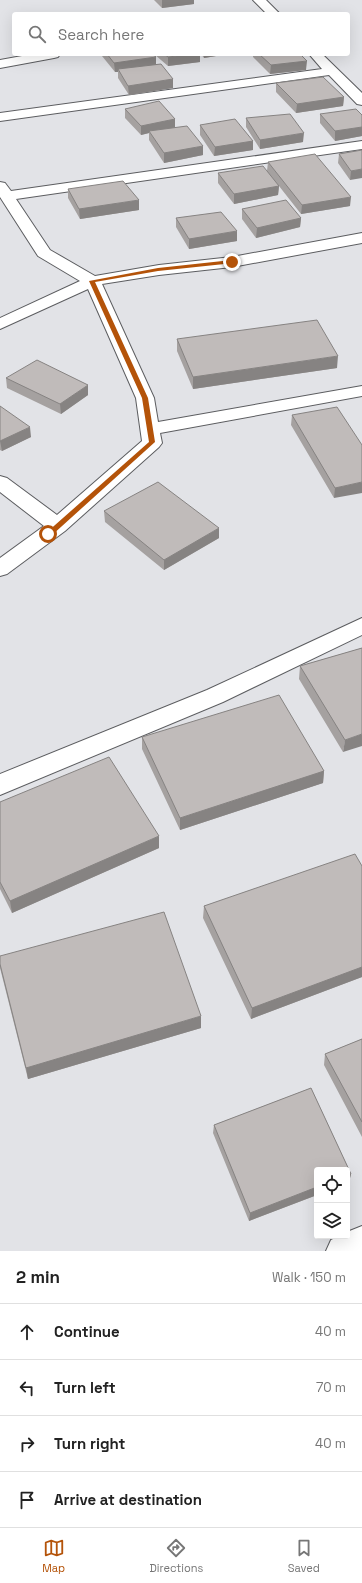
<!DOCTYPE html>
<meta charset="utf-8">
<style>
:root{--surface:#fff;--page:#f6f6f6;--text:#222;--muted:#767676;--line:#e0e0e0;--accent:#b45309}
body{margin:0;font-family:"Space Grotesk",sans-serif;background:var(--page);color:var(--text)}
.controls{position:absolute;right:12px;bottom:12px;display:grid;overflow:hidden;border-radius:4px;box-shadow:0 4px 16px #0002}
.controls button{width:36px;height:36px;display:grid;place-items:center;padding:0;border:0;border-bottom:1px solid var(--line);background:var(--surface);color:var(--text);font:20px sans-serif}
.stop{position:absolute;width:12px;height:12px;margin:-9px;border:3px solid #b45309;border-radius:50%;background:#fff}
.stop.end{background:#b45309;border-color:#fff;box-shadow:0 1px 4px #0008}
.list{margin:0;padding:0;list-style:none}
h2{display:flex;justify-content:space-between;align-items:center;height:52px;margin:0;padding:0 16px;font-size:17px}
h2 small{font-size:13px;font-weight:400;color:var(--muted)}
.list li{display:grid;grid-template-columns:26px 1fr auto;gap:12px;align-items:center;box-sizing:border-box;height:56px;padding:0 16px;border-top:1px solid var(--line)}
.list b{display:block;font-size:15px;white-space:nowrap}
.list em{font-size:13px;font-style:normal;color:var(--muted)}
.icon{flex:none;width:22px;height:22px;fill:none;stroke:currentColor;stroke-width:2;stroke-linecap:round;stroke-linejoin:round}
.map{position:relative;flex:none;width:362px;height:1251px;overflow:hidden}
.search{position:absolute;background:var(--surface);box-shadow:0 4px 16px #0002;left:12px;right:12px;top:12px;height:44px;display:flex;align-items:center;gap:10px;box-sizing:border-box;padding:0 14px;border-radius:4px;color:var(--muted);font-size:15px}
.sheet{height:276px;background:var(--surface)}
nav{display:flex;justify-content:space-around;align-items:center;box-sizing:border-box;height:56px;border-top:1px solid var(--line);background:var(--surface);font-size:11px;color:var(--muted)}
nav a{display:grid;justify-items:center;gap:2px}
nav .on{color:var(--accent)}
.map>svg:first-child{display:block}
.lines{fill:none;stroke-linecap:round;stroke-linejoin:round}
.minor-casing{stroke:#5c5d60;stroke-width:2}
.minor{fill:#fff;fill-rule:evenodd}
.wall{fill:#a5a1a0}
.shaded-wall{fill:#868382}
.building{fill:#c0bbba;stroke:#868382}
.route{fill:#b45309}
</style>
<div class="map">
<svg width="362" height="1251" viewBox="0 0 362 1251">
<rect width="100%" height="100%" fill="#e2e3e7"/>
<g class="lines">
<!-- minor casing -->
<g class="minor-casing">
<path id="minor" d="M253 0H266L280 14H267Z
M33 54H60L58 57 54 58 0 68V60Z
M309 54H322L362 93V105L357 104 329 75 0 121V113L322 69Z
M362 141V149L16 199 50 250 95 276 159 265 232 257 362 233V243L232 267 159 275 102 284 154 398 158 422 362 386V396L160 433 162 443 159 447 65 531 7 574 0 576V558L44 526 0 492V476L7 478 57 515 142 441 136 398 88 289 0 329V318L80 281 38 256 0 197V182L5 183 11 191Z
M362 618V635L223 702 0 795V774L207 690Z
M362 1226V1251H326L331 1240 339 1236H347V1232Z"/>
</g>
<!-- minor -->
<use href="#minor" class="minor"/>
</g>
<!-- wall -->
<path class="wall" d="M154 0H194V4L162 8Z
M102 54H152L156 65 173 79V88L129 95 118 78V72H115L102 56Z
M154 54H200V62L168 66Z
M201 54H228L204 58Z
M253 54H300L306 70 270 74 253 57Z
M276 83 344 97 343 106 296 113 276 92Z
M125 109 175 119V128L203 155 164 163 149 140V133L141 135 125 118Z
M320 114 362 115V136L335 141 320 123Z
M246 118 303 142 260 149 246 127Z
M200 125 253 141V150L214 156 200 135Z
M362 150 350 180 338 163 339 154Z
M268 162 350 206 301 214 279 186 278 195 234 204 218 183V173L267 171Z
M68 189 139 210 80 219 68 198Z
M242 209 301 218 300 227 256 238 242 219Z
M176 218 237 241 189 249 176 227Z
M177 339 337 368 193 389 177 351Z
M6 378 88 395 61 414 7 388Z
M0 406 31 437 2 451 0 450Z
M292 415 362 445 334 498 291 425Z
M104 511 219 538 164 570 105 522Z
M362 648 343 752 299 679 300 666Z
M142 737 324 771 323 783 180 830 142 749Z
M0 802 159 848 12 913 0 889Z
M362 866V977L251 1019 203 918 204 906Z
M0 964 201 1028 28 1079 0 968Z
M362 1039V1137L324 1065 325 1054Z
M311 1088 351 1174 349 1182 347 1183V1170H317V1195L249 1221 213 1133 214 1125Z"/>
<!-- shaded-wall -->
<path class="shaded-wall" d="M162 0H194V4L162 8Z
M195 54H200V62L168 66V57Z
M204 54H228L204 58Z
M156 57V66L118 69V72H115L114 63Z
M307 61 306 70 270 74 271 65Z
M173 79V88L129 95 128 86Z
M344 97 343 106 296 113 297 104Z
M175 119V128L149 131V133L141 135V126Z
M362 127V136L335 141V131Z
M304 133 303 142 260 149V140Z
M253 141V150L214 156 215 147Z
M203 146V155L164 163V153Z
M362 169V178L350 180 351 171Z
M279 186 278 195 234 204V194Z
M351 197 350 206 301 214 302 205Z
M139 200V210L80 219 79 209Z
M301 218 300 227 256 238 257 228Z
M237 231V241L189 249V239Z
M338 356 337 368 193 389V377Z
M88 385V395L61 414 60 404Z
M30 427 31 437 2 451 0 441Z
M362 482V493L334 498 335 488Z
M219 528V538L164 570V560Z
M362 734V746L343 752 345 740Z
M324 771 323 783 180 830V818Z
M159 836V848L12 913 10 901Z
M362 967V977L251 1019 252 1008Z
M201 1016V1028L28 1079 26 1068Z
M351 1174 349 1182 347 1183V1176Z
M317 1187V1195L249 1221 250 1213Z"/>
<!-- building -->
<path class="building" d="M107 54H152L156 57 114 63Z
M164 54H195L168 57Z
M259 54H300L307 61 271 65Z
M161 64 173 79 128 86 118 69Z
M323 77 344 97 297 104 276 83Z
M159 101 175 119 141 126 125 109Z
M356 109 362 115V127L335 131 320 114Z
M290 114 304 133 260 140 246 118Z
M235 119 253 141 215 147 200 125Z
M187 126 203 146 164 153 149 131Z
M362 150V169L351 171 339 154Z
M315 154 351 197 302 205 268 162Z
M263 166 279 186 234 194 218 173Z
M123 181 139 200 79 209 68 189Z
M286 200 301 218 257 228 242 209Z
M221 212 237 231 189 239 176 218Z
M317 320 338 356 193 377 177 339Z
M37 360 88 385 60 404 6 378Z
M0 406 30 427 0 441Z
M337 407 362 445V482L335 488 292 415Z
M158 482 219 528 164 560 104 511Z
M362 648V734L345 740 300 666Z
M279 695 324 771 180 818 142 737Z
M109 757 159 836 10 901 0 882V802Z
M355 854 362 866V967L252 1008 204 906Z
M164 912 201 1016 26 1068 0 964V956Z
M362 1039V1122L325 1054Z
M311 1088 351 1174 347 1176V1170H317V1187L250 1213 214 1125Z"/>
<!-- route -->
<path class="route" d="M232 260 234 263 158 271 95 282 148 398 155 442 51 536H46V533L149 442 142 398 89 281 158 268Z"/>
</svg>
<div class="controls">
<button><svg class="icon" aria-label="locate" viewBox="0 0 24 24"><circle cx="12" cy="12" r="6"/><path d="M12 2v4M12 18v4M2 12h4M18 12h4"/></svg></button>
<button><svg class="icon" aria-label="layers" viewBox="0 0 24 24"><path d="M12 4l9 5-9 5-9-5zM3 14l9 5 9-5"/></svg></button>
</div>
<div class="stop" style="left:48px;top:534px"></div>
<div class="stop end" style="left:232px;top:262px"></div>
<div class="search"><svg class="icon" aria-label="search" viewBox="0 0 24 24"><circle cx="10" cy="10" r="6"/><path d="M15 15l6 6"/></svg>Search here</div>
</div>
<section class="sheet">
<h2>2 min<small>Walk · 150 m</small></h2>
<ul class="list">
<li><svg class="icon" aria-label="ahead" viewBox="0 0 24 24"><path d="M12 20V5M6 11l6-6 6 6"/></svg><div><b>Continue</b></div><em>40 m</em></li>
<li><svg class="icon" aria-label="left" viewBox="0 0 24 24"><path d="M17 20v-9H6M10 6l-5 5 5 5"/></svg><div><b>Turn left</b></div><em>70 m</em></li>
<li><svg class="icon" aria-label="right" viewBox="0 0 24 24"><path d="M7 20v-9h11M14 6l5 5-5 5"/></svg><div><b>Turn right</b></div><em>40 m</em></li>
<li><svg class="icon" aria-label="arrive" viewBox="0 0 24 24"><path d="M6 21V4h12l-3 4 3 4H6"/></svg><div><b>Arrive at destination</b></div></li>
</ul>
</section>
<nav>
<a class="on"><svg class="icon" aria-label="map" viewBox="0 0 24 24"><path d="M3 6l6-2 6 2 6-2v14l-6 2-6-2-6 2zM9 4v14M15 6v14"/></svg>Map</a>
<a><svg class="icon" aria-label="directions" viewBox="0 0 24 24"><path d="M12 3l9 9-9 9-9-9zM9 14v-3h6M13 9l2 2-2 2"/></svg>Directions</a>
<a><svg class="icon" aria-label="saved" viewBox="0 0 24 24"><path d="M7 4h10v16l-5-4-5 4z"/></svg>Saved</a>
</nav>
